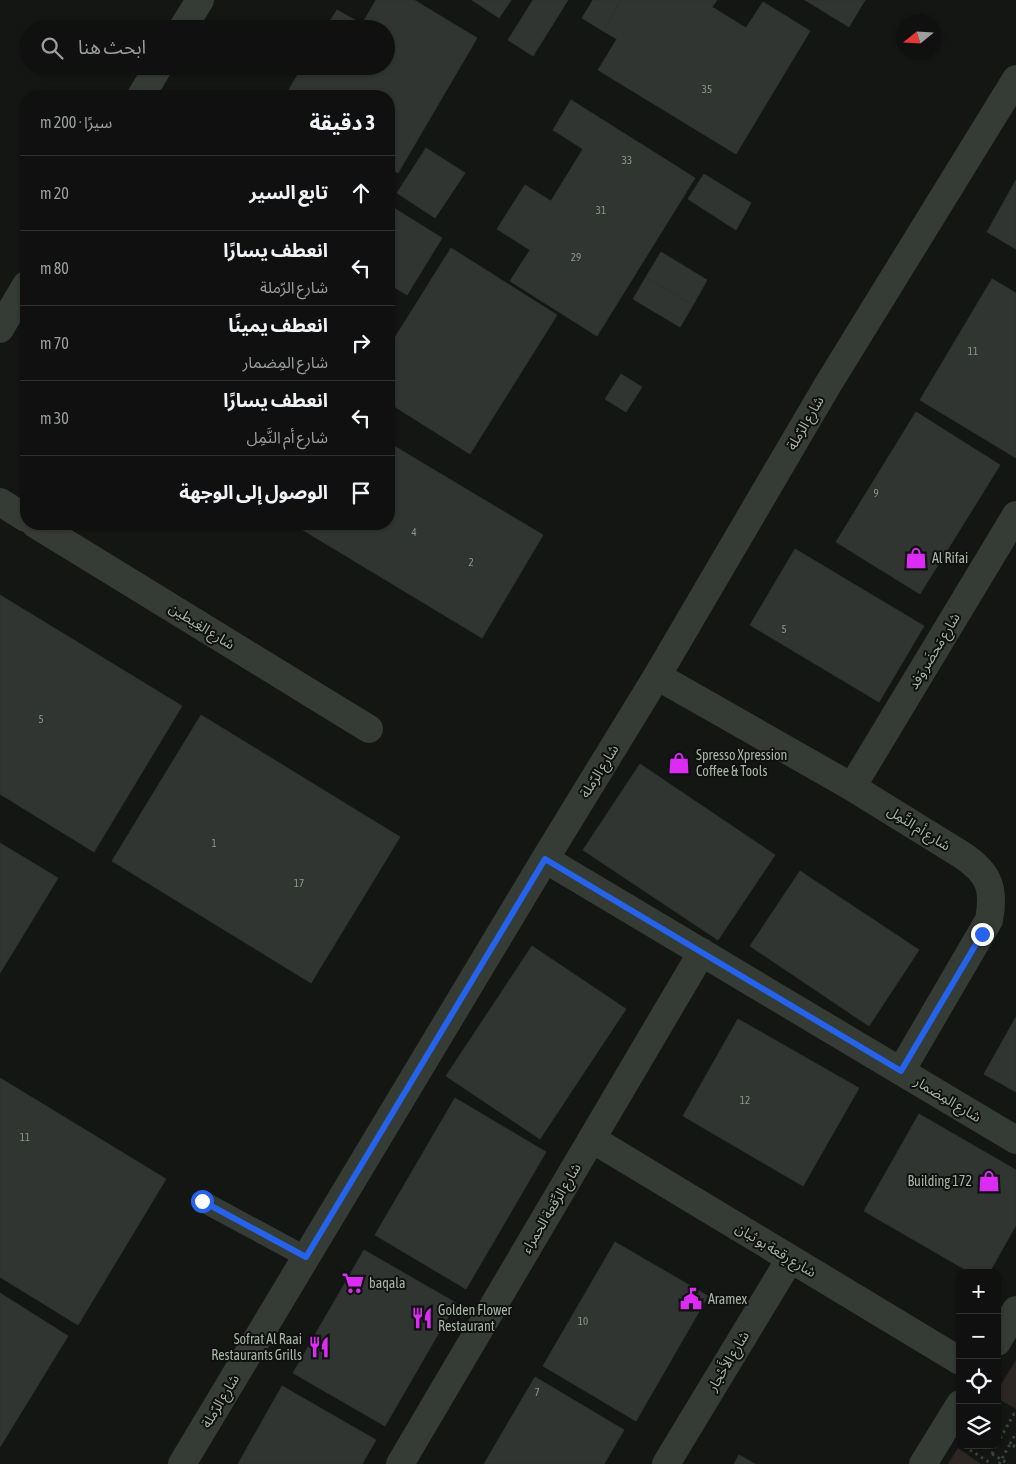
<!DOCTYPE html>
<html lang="ar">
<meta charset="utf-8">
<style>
:root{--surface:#0f100f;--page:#1d1e1d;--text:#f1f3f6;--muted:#9b9d9e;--line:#2f302f}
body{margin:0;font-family:"Asap Condensed","Noto Sans Arabic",sans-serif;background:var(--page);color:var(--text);direction:rtl}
.controls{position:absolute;right:15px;bottom:15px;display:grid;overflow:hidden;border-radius:10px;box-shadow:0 1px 4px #0004}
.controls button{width:45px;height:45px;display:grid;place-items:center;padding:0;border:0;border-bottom:1px solid var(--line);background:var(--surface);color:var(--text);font:25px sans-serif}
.compass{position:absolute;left:896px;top:15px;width:45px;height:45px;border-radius:50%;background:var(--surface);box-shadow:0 1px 4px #0004;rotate:252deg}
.stop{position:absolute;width:15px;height:15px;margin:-11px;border:4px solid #2563eb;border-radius:50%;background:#fff}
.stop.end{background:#2563eb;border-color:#fff;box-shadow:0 1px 5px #0008}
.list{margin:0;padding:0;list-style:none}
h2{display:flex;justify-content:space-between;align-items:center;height:65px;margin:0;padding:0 20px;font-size:21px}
h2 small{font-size:16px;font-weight:400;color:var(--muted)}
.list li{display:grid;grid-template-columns:32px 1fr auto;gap:15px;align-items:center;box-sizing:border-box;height:75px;padding:0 20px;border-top:1px solid var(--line)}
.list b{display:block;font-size:19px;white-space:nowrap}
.list p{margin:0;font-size:16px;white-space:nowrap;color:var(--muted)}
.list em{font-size:16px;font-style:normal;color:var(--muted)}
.icon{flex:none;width:28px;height:28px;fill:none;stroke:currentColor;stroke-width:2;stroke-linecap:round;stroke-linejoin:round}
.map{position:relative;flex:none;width:1016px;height:1464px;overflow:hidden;direction:ltr}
.search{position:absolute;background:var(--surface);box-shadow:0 1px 4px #0004;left:20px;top:20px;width:375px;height:55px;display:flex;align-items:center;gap:12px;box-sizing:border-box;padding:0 18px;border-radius:28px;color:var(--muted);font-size:19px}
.panel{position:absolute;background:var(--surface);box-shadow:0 1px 4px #0004;left:20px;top:90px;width:375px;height:440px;border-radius:20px;direction:rtl}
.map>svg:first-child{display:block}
.green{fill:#2d2724}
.building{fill:#313531;stroke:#2e322e}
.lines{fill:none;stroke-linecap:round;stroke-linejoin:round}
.path{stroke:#3b423b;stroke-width:3;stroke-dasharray:2.5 4;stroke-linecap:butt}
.lane{stroke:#353b35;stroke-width:21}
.street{stroke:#353b35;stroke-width:28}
.path-bridge{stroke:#3b423b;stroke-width:3;stroke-dasharray:2.5 4;stroke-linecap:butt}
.route{stroke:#2563eb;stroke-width:6}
.labels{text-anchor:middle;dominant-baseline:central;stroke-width:4;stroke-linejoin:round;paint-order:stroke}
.number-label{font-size:11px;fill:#8a9688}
.street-label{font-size:14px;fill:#a7b6a5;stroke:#0f100f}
.poi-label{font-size:14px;fill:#a7b6a5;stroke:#0f100f;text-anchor:start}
</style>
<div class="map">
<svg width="1016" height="1464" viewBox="0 0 1016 1464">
<rect width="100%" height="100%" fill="#141614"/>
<!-- green -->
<path class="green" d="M1016 1360V1409L997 1398V1391Z
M958 1448 981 1464H948Z"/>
<!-- building -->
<path class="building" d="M376 0H414L477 38 398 173 389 167V96H285L303 66H386V29H325L337 10 362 24Z
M472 0H511L499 18Z
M533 0H568L533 56 508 40Z
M593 0H621L603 31 582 18Z
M621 0H717L712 7 746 28 763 2 810 31 736 154 598 70 617 39 603 31Z
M805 0H865L849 27Z
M571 100 695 178 597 336 510 281 530 250 497 229 525 185 551 201 583 149 553 130Z
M426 148 465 173 435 218 397 193Z
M704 174 751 203 736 230 688 199Z
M1016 180V249L987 232Z
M389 205 442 238 407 295 389 284Z
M451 248 557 315 470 454 389 403V347Z
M661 252 707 280 693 305 646 277Z
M646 277 693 305 680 327 633 299Z
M992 279 1016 293V458L920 400Z
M621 374 642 387 626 412 605 399Z
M916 412 1000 465 920 594 836 542Z
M389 443 543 535 482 638 293 524H389Z
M795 549 924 626 879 702 750 625Z
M0 595 182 706 94 852 0 794Z
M201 715 400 837 311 983 112 861Z
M640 764 775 855 718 940 583 850Z
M0 843 58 878 0 973Z
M800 871 919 950 869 1026 750 946Z
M532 946 626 1009 540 1139 446 1076Z
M1016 1017V1092L984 1074Z
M738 1019 859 1088 803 1186 683 1116Z
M0 1078 166 1179 78 1325 0 1277Z
M455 1098 546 1152 466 1289 375 1235Z
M919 1114 1016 1170V1225L989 1273H971L864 1211Z
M615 1242 708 1296 636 1421 543 1366Z
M364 1250 456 1303 385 1426 293 1373Z
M0 1293 68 1336 0 1447Z
M535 1377 624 1430 604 1464H484Z
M282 1386 376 1440 362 1464H238Z
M739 1455 755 1464H734Z"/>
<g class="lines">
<!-- path -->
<path class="path" d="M997 1444 1014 1414 1016 1415
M1010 1444 1016 1433
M970 1450 992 1464
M992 1454 996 1445
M999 1464 1010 1444 1016 1447"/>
<!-- lane -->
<path class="lane" d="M202 1201 306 1257"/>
<!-- street -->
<path class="street" d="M182 29 200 0
M141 96 159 66
M0 329 26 285
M0 502 26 518
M35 524 369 729
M657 676 852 787 962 855C989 873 995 888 989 920L901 1071
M852 787 1016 515
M545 859 1016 1140
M592 1139 960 1361
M997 1342 1016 1310
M182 1464 545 859 657 676 827 386 1016 79
M400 1464 702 952
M666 1464 790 1259
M923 1464 960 1404"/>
<!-- path-bridge -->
<path class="path-bridge" d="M992 1454 1009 1464"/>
</g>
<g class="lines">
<!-- route -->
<path class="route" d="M202 1201 306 1257 545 859 901 1071 982 934"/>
</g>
<!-- icons -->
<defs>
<g id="shop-bare" transform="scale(1.725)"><path d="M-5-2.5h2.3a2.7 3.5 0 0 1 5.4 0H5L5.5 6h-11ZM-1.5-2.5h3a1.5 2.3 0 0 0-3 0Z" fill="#dd2bf6" stroke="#0f100f" stroke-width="2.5" paint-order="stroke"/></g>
<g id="supermarket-bare" transform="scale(1.725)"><path d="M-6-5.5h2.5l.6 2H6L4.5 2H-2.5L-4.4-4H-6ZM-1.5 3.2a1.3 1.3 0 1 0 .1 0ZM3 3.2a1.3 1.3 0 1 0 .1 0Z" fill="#dd2bf6" stroke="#0f100f" stroke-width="2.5" paint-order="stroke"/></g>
<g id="civic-bare" transform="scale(1.725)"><path d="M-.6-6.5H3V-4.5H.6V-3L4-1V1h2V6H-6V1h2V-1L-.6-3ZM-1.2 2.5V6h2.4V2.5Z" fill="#dd2bf6" stroke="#0f100f" stroke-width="2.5" paint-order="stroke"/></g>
<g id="restaurant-bare" transform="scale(1.725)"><path d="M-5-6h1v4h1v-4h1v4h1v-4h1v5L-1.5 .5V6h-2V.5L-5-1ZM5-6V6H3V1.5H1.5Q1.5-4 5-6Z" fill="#dd2bf6" stroke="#0f100f" stroke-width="2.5" paint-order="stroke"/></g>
</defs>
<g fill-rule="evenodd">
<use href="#shop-bare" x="916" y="558"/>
<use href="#shop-bare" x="679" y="763"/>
<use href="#shop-bare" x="989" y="1181"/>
<use href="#supermarket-bare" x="353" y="1283"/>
<use href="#civic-bare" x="691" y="1299"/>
<use href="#restaurant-bare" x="422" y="1318"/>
<use href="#restaurant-bare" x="319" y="1347"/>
</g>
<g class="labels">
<!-- number labels -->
<g class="number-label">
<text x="707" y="89">35</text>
<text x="627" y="160">33</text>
<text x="601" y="210">31</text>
<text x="576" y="257">29</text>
<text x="973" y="351">11</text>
<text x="876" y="493">9</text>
<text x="414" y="532">4</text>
<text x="471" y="562">2</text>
<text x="784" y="629">5</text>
<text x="41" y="719">5</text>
<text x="214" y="843">1</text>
<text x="299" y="883">17</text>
<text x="745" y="1100">12</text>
<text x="25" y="1137">11</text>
<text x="583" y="1321">10</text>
<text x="537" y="1392">7</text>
</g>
<!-- street labels -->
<g class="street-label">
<text transform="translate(805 423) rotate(-60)">شارع الرّملة</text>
<text transform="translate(202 626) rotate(32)">شارع الغِيطين</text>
<text transform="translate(934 651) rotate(-59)">شارع مَحضَر وَفد</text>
<text transform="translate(599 771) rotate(-58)">شارع الرّملة</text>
<text transform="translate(919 828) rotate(32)">شارع أم النَّمِل</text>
<text transform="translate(948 1099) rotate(31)">شارع المِضمار</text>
<text transform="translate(551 1208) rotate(-59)">شارع الرِّقعة الحمراء</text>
<text transform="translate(776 1250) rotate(31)">شارع رِقعة بو ثبان</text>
<text transform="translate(728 1361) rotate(-59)">شارع الأَحْجار</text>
<text transform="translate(220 1401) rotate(-59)">شارع الرّملة</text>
</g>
<!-- poi labels -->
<g class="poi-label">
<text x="932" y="558">Al Rifai</text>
<text x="696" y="755">Spresso Xpression<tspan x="696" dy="16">Coffee &amp; Tools</tspan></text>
<text x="972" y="1181" text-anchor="end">Building 172</text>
<text x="369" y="1283">baqala</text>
<text x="708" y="1299">Aramex</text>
<text x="438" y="1310">Golden Flower<tspan x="438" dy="16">Restaurant</tspan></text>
<text x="302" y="1339" text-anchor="end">Sofrat Al Raai<tspan x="302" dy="16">Restaurants Grills</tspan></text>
</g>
</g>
</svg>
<div class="controls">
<button>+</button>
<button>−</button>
<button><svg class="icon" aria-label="locate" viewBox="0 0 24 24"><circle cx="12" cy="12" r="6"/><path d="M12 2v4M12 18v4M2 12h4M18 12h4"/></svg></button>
<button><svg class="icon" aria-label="layers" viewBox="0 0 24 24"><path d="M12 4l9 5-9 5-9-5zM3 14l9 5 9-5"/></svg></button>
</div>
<svg class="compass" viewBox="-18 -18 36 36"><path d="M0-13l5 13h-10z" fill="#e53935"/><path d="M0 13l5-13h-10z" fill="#9b9d9e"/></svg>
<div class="stop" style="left:202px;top:1201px"></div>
<div class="stop end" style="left:982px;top:934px"></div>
<div class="search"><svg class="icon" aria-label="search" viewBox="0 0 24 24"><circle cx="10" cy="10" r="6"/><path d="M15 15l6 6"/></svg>ابحث هنا</div>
<section class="panel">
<h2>3 دقيقة<small>سيرًا · 200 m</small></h2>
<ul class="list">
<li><svg class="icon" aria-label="ahead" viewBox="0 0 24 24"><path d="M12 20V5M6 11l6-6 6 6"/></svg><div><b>تابع السير</b></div><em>20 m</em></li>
<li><svg class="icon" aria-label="left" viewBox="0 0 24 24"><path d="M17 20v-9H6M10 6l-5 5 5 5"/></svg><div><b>انعطف يسارًا</b><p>شارع الرّملة</p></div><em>80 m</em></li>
<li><svg class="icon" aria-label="right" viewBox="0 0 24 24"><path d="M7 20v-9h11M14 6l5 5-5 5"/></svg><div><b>انعطف يمينًا</b><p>شارع المِضمار</p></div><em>70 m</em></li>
<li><svg class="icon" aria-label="left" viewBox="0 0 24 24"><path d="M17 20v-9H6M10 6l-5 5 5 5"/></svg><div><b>انعطف يسارًا</b><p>شارع أم النَّمِل</p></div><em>30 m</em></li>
<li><svg class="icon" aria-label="arrive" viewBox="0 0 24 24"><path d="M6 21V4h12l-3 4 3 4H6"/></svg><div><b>الوصول إلى الوجهة</b></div></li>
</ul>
</section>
</div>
